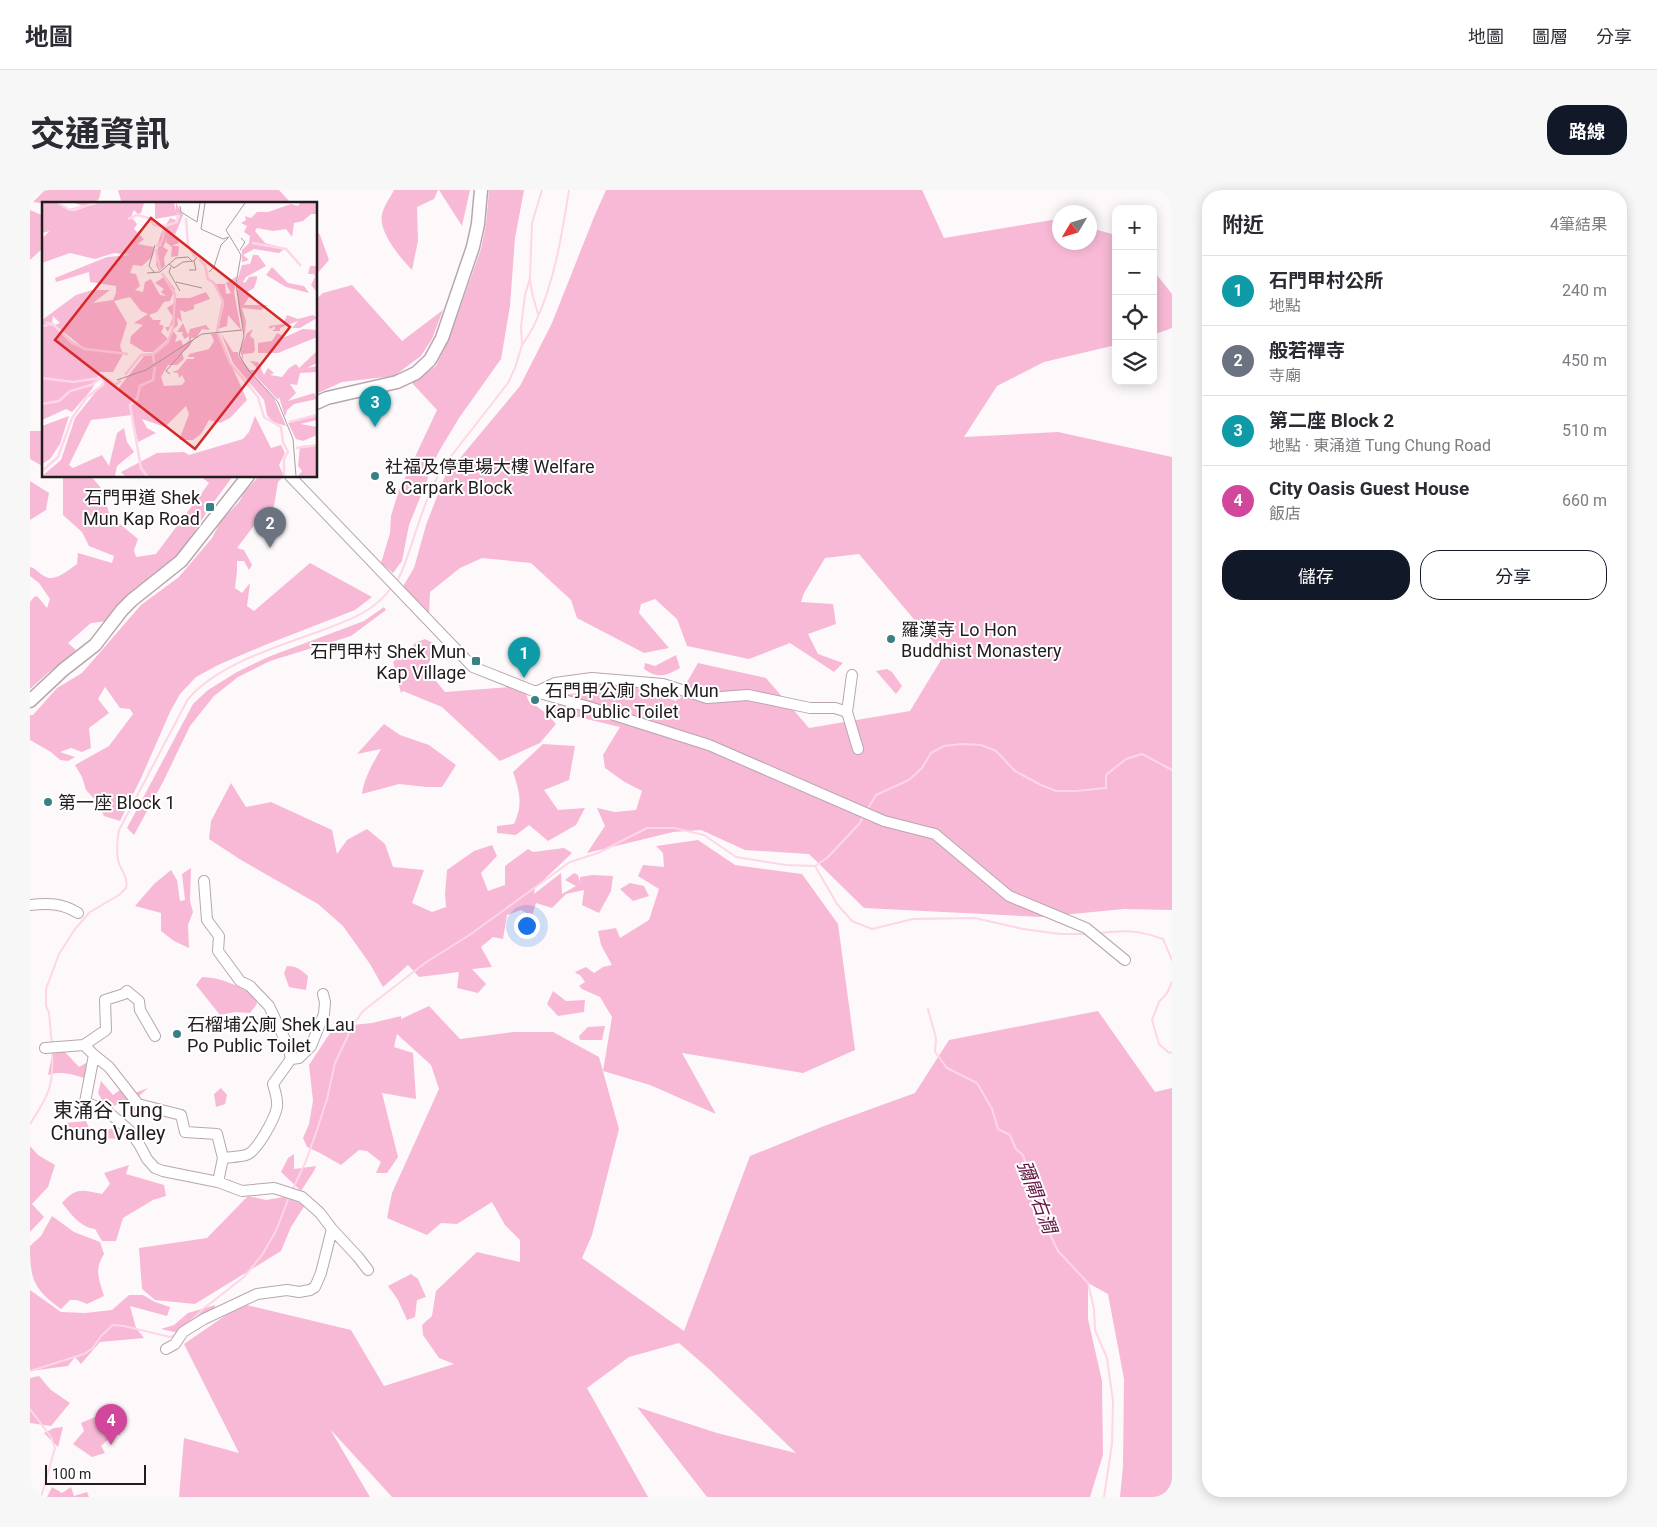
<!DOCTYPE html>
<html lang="zh-TW">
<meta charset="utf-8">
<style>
:root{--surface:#fff;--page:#f7f7f7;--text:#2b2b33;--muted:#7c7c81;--line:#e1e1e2;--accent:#111827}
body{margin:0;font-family:Roboto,"Noto Sans TC",sans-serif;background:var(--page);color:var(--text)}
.controls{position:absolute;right:15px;top:15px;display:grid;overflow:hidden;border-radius:10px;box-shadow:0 2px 12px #0003}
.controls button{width:45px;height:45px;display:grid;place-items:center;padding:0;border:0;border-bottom:1px solid var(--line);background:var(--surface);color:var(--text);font:25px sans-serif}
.compass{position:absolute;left:1022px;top:15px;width:45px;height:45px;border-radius:50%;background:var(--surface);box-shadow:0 2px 12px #0003;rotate:232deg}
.scale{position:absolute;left:15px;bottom:12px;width:101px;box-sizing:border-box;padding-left:5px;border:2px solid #221c1e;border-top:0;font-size:14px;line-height:18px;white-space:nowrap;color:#221c1e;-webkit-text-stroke:4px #fff;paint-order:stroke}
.you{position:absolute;left:496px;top:735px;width:18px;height:18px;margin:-12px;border:4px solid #fff;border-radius:50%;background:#1a73e8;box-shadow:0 0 0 8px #1a73e833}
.badge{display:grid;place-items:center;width:32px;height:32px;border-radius:50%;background:var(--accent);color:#fff;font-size:16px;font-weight:700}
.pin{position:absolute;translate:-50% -41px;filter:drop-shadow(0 1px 2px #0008)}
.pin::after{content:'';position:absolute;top:26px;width:18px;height:15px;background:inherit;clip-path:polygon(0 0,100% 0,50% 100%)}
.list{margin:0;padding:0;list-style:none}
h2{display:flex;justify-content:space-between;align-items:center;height:65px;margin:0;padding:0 20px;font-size:21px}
h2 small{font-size:16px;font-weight:400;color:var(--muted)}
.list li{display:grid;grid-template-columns:32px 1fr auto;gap:15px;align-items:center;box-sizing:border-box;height:70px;padding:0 20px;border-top:1px solid var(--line)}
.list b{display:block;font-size:19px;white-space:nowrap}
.list p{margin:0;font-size:16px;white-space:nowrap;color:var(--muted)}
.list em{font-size:16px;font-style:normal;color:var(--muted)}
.actions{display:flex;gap:10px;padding:15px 20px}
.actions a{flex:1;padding:11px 0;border:1px solid var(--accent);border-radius:20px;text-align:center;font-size:18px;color:var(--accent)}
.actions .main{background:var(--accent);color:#fff}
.icon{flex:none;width:28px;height:28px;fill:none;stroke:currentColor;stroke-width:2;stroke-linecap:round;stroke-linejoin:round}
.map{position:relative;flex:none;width:1142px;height:1307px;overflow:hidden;border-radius:20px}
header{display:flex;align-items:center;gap:30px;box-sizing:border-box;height:70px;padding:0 25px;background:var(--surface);border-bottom:1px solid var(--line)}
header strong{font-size:24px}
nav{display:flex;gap:28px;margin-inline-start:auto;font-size:18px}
.intro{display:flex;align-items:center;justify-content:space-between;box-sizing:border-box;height:120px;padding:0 30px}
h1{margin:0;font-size:35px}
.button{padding:12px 22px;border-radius:20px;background:var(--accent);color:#fff;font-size:18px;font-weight:700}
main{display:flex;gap:30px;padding:0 30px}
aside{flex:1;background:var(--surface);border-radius:20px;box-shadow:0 2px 12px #0003}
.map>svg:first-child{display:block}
.green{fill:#f7b9d5}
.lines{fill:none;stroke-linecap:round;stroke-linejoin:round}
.stream{stroke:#fdd6e7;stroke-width:2}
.minor-casing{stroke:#b8a6ae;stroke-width:12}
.major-casing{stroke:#b8a6ae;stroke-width:15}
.minor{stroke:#fff;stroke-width:10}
.major{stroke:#fff;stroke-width:12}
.poi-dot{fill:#388084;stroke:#fff;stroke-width:2}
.labels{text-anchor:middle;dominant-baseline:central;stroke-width:4;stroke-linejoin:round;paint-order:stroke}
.poi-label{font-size:18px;fill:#221c1e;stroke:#fff;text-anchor:start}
.water-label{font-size:19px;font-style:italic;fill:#651743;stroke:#fff}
.quarter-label{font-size:20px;fill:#221c1e;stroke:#fff}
.inset-river{fill:none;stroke:#fdd6e7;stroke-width:2.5}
.inset-road{fill:none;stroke:#a5a1a2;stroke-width:1}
.view{fill:#d62828;fill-opacity:0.15;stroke:#d62828;stroke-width:2.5}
.inset-edge{fill:none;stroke:#221c1e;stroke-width:2.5}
</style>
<header>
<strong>地圖</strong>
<nav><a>地圖</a><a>圖層</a><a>分享</a></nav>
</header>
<div class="intro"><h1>交通資訊</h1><a class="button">路線</a></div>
<main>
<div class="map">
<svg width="1142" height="1307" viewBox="0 0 1142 1307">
<rect width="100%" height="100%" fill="#fdf9fa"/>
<!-- green -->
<path class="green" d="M15 0H71L69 9 62 14H17L3 12Z
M88 0H249L262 14H92Z
M364 0H408L404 9 387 17 388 51 382 80C371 69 348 41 352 25 353 17 360 8 364 0Z
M408 0H440L432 36 409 0Z
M459 0H494L485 48 480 116 471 169 429 228 408 263 379 335 372 371 363 383 351 373 360 343 361 326 368 303 407 220 382 193 406 176 421 144 451 59 456 34Z
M576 0H892L914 48 1028 29 1029 30 1030 52H1060V38L1086 45V155L1014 172 967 196 934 247 1028 242 1142 267V720L1094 719 1011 727 834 718 779 664 715 660 671 640 643 642 557 663 575 636 567 618 585 622 606 620 612 601 593 591 575 578 573 565 590 537 540 525 527 530 520 519 533 505 563 501 569 493H594L646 511 668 473 736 488 779 538 880 521 914 465 829 364 795 368 774 403 771 412 803 414 806 434 778 444 788 464 813 473 804 482 760 453 719 469 657 456 647 429 625 409 611 414 609 423 639 458 614 463 547 428 541 410 501 373 452 368 430 378 400 402 399 426 372 398 384 378 396 335 415 286 490 196 522 133 564 27Z
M0 20 14 26V57L0 70Z
M286 41 290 45 299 70 286 85Z
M1123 80 1142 104V138L1123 145Z
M322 95 372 151 413 120 402 149 391 166 364 186 312 192 286 204V109L293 103Z
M0 241H14V277L0 269Z
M30 286H61L71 298 80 326 108 349 104 360 106 367 126 364 179 293 170 286H203L180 317 147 369 102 401 83 420 78 431 61 433 38 453 46 460 42 465 19 482 0 499V412L4 407 7 406 17 418 20 409 9 393 0 386V377C6 378 8 383 14 386 25 393 38 380 47 374L48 363 82 373 84 366 59 356 52 342 33 325V288Z
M229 286H254L248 292 244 316 226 333 207 358 214 360 222 375 219 380 214 371H207V381L205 398 212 403 220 393 217 416 224 421 280 373 342 407 325 420 235 455 188 475 166 487 150 504 140 522 112 586 90 631 74 626 68 613 56 600 52 587 45 575 79 556 103 524 100 519 90 518 75 497 68 509 79 523 59 538 61 558 52 562 41 558 30 562 45 567 38 571 30 570 21 562 0 550V525H3L27 498 52 483 111 415 149 387 182 348 191 331 209 312 214 303Z
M0 291 19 303 16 320 0 330Z
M354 417 356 420 321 446 240 471 208 487 184 506 160 536 133 592 104 645 97 638 163 514 178 500 207 482 238 467 334 431Z
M395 449 405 454 397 480 415 502 494 496 498 510 517 524 526 534 510 553 470 571 412 517 373 501 371 503 363 472 387 452Z
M646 465 650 478C636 486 628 489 614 479L615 473 625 476Z
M857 479 862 482 872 496 866 504 846 481Z
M354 534 370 545 399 555 426 575 412 597H397L369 594 332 604C334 588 343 573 351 559L327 564Z
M513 554 545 556 539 590 514 600 528 620 555 618 546 635 518 651 499 635 486 645 467 643V636L484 634C493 614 490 603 483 582Z
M201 593 216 617 241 612 302 640 307 664 317 650 337 639 355 654 363 677 394 680 382 713 402 722 416 717 415 704 417 680 444 661 462 655 467 666 451 683 458 701 475 695V676L498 659 503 662 534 658 542 663 505 698 504 704 531 683 532 704 546 696 535 690 544 683 548 685 550 692V687L562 685 583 686 581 701 569 723 552 715 554 700 536 704 522 718 506 713 502 726 491 720 477 725 473 749 463 747 451 757 462 777 442 779 456 794 448 803 427 798 429 782 389 787 378 775 353 797 340 774 313 736 288 714 211 670 179 649 181 631Z
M668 650 705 675 772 684 808 734 825 860 773 883 652 863 686 924 620 895 573 881 582 827 570 807 552 799 549 796 555 792 550 785 545 783 547 781 556 777 564 783 573 777 582 775 571 755 568 741 586 738 590 748 619 730 629 699 608 686 613 675 634 677 633 663 626 656Z
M161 678 160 711 163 722 158 735 159 758 144 751 131 741V723L105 716 124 694 141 680 147 690 150 711 155 710 152 684Z
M600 693 614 696 619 706 603 711 590 699Z
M257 776C267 776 271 780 278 786L276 800 259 797 254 783Z
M172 787C190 787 209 796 224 805L227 814 220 823 205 822 190 825 166 795Z
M523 801 536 811 555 810 554 822 528 826 517 814Z
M399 816 430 849 483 842H523L569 867 589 939 562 1045 552 1068 654 1141 720 966 794 936 885 903 919 850 1068 821 1125 902 1142 898V1307H1090L1093 1276 1094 1189 1078 1104 1058 1093V1129L1072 1191 1073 1265 1060 1307H677L607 1217 687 1243 766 1263 680 1180 649 1153 599 1167 557 1198 618 1307H362L300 1239 340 1307H149L154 1248 209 1263 154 1154 212 1114 321 1140 354 1196 424 1174 409 1168 393 1145 392 1135 402 1126 406 1101 447 1062 490 1072V1050L475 1035 462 1012 427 1034 411 1033 397 1045 357 1028 362 1003 409 899 401 875 367 844 364 857 383 863 386 909 352 903 368 967 357 983H346L351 972 337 961 329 960 311 975 290 963 277 957 273 948 279 934 283 911 279 875 304 837 342 833 371 826V829Z
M575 836 572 850H550L549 846 558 837Z
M23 860 35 862 49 877 56 873 62 891C47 886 34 880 18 885Z
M71 891 83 905 90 900 105 903 118 898 109 906 111 920 101 929C102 919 100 916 92 911L81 918 74 914 68 903Z
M191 898 197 905 195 914 186 917 184 904Z
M56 931 61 942 31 938 35 933Z
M84 938 97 944 88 949 72 948 76 940Z
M0 956 8 965 25 975 18 997 2 1014 14 1027 0 1042Z
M264 964V979L286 976 284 981 271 1001 251 982 258 968Z
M99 975 96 984 134 995 136 1006 123 1010 93 1028 86 1051H72L65 1039C50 1037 41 1024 32 1013 47 997 51 1000 72 1004L80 994 74 983Z
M218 1006 236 1010 254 1007 275 1015 261 1037 251 1061 165 1114 125 1110 112 1099 109 1058 177 1048Z
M22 1026 44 1042 70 1052 74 1064C64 1080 69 1089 74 1106L57 1114 47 1110H40L31 1119C23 1113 12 1105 7 1096 0 1085 0 1069 0 1056L11 1046Z
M381 1084 388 1089 396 1107 387 1110 385 1127 377 1130 368 1110 358 1096Z
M0 1100 31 1122 55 1123 82 1120 99 1105H113L125 1112 140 1117 137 1126 100 1116 106 1138 114 1148 70 1152 51 1174 45 1167 38 1176 0 1181Z
M185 1115 184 1120 157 1145 131 1139 144 1135 158 1123Z
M9 1186 21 1200 40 1213 21 1236 0 1233V1188Z
M74 1223 83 1229 82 1233 91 1245H83L71 1256 75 1263 62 1267 43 1254 54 1241 51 1233Z
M33 1237 28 1257 14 1243 24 1238Z
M22 1297 32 1303 41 1297 44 1306 57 1302 59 1307H17Z"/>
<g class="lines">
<!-- stream -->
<path class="stream" d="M500 90 502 103 508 124
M493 154C497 147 503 139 506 131 525 90 532 44 539 0
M366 393C374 380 377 367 382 353 391 325 400 298 415 274L478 193 485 178 492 155 491 137 495 105 500 88 502 33 512 0
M837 620 846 605 879 590 892 578 901 563 914 556 932 554 951 555 966 561 985 581 1011 595 1026 601H1046L1076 598V585L1096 569 1112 564 1142 580
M785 676 807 714 822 731 842 739 883 729 945 728 993 739 1030 744H1056
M1069 743C1096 740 1107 740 1133 749L1142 770
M1142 792 1137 803 1129 812 1122 830 1129 854 1139 863 1142 862
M898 819 906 848 905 862 917 878 947 893 962 919 968 939 980 945 986 959 993 965 1013 1030 1028 1061 1058 1093 1064 1119 1065 1140 1077 1168 1083 1211 1082 1254 1074 1307
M22 855 19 823 16 816V799L29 764 45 739 60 722 89 705 96 698C99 688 90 679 88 670 86 659 87 651 89 640L158 509C189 473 250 456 293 440 319 430 344 422 361 398
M0 934C18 906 24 897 22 862
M262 1001 276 971 287 940 297 909 305 873 323 835 333 821 395 773 441 744 540 672 568 663 617 638H644L674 645 706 667 756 675 785 676 797 668 829 634 834 626
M158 1134 173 1119 214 1087 232 1065 246 1041 259 1007
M0 1181 54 1164 62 1159 71 1146 83 1135 94 1136 140 1147 147 1144
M0 1219 21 1247 25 1258 11 1307"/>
<!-- minor casing -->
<g class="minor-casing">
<path id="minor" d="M260 286 443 477 506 502 559 517 679 555 854 631 905 644 979 706 1056 738 1095 770
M506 502 525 493 562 488 633 494 677 508 718 505 780 518H805L817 522 822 485
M817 522 828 559
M174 691 177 730 189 746 188 761 210 791 220 796 239 816 258 856 261 869
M0 715C18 713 32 713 48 723
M54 855 64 865 79 877 108 914 151 925 155 942 187 944 193 968 188 992
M15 858 54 855 76 840 75 810 94 804 97 801 109 811 110 820 125 846
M64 865 55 912 77 921 99 940 109 954 117 969 125 978 133 981 188 992 212 1001 244 998 272 1007 290 1023 302 1039 328 1067 338 1080
M193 968C200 967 209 967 216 965 227 962 245 928 247 917 248 909 245 902 243 894L261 869 269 868 281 856 294 824 295 812 293 804
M136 1159 145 1154 153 1142 174 1129 227 1104 257 1100 269 1102 280 1100 285 1097 291 1083 302 1039"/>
</g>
<!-- major casing -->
<g class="major-casing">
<path id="major" d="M286 213 297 208 367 192 386 183 400 170 412 148 443 57 448 34 451 0
M0 511 33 480 65 455 92 420 102 410 151 371 218 286"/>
</g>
<!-- minor -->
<use href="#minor" class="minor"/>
<!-- major -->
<use href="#major" class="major"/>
</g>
<!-- markers -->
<g class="poi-dot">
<circle cx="345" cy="286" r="5"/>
<rect x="175" y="312" width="10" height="10" rx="2.5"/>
<circle cx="861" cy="449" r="5"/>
<rect x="441" y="466" width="10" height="10" rx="2.5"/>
<circle cx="505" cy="510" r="5"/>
<circle cx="18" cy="612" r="5"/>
<circle cx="147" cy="844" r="5"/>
</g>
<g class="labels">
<!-- poi labels -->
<g class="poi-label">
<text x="355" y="276">社福及停車場大樓 Welfare<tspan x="355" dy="21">&amp; Carpark Block</tspan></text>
<text x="170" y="307" text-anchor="end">石門甲道 Shek<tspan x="170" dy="21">Mun Kap Road</tspan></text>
<text x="871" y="439">羅漢寺 Lo Hon<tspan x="871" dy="21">Buddhist Monastery</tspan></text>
<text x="436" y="461" text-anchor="end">石門甲村 Shek Mun<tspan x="436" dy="21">Kap Village</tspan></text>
<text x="515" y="500">石門甲公廁 Shek Mun<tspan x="515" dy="21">Kap Public Toilet</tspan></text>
<text x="28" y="612">第一座 Block 1</text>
<text x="157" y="834">石榴埔公廁 Shek Lau<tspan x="157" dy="21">Po Public Toilet</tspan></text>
</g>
<!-- water labels -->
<g class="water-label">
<text transform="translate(1007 1007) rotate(69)">彌閘右澗</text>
</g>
<!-- quarter labels -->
<g class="quarter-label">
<text x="78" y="920">東涌谷 Tung<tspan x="78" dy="23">Chung Valley</tspan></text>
</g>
</g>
<!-- overview -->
<g transform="translate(12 12)">
<rect width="275" height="275" fill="#fdf9fa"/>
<path d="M0 1H15L32 9 44 5 33 1H102L99 11 96 12 92 8 89 15 95 22 92 27 102 37 96 42 112 45 111 54 100 64 91 63 88 71 94 72 98 84 93 88 101 90 103 80 109 77 118 93 124 94 119 90 122 87 113 81 123 74 133 87 128 99 122 100 115 110 107 113 111 118H119L117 122 122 124 119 130 126 137 111 150H102L88 141 89 134 101 123 92 121 106 112 99 109 88 95 72 99 85 121 78 144 81 152 71 170H58L50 187 30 210 24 207 0 218V118L34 93 50 88H68L51 101 71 98 74 91V84L48 80 47 70 14 80 13 76 65 55 88 53 72 51 53 57 28 51 0 61V36L8 29 0 31ZM11 114 18 121 13 123 43 147 30 142 12 124 2 120 10 121ZM113 1H132L134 9V1L141 13 133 33 131 31 129 34 135 35 137 41 130 44H137L136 54 129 55 130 45 124 40 126 35 121 45 126 48 122 56 123 64 117 69 114 63 116 45 120 43 116 41 119 32 128 16 136 19 138 14 134 10 136 13 113 17ZM258 1H275V12H269L261 19 252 21 250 35 244 27 231 29 215 26 213 29 223 41 242 46 241 48 237 51 212 47 201 53 207 58 200 60V48L207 41 208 34 202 30 205 24 199 21 204 18 203 14 209 16 215 10H226L249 2 256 4ZM211 53H216L224 64 204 75 201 80 203 81 207 75 215 74V77L212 86 202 92H209L202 103H226L219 108 200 106 204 119 203 133 197 110 195 79 200 63 208 62ZM268 64H275V90L269 83 273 75 272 72H266ZM230 65 246 81 262 84 267 91 244 85 224 73ZM195 74 192 90 199 128 186 113 185 124 176 127 182 102 173 82H183L184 92 189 91 184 81ZM164 90 168 97 152 103V107L143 110 138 108 140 120 135 115 136 123 132 127V123H129L126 130 123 125H127L131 115 125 106 134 100V96H148ZM245 113 256 117 271 113 275 116 258 126H250L256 119 238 126V129H230L233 127V124L228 127 227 124 241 122ZM141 121 146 133 148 127 164 123 168 128 160 127 154 136H149L148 144 140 151 142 157 135 163H126L119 175 122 184 140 183 143 179 140 173 137 176 136 171 130 170 136 168 145 157H152V155H146L147 152 167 147 172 139 169 132 175 131 205 198 188 216 178 221 167 218 159 232 151 238H137L147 212 144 204 123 225 100 217 105 226 114 231 96 240 90 213 49 218 27 263 31 266 60 253 67 264 75 231 82 226 85 240 92 250 75 264 73 274H0L19 258 33 216 63 178 75 188 102 154 112 153 124 143 131 129 135 134 133 140 139 138 141 143 147 139V134L143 137 140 133 141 130H135ZM211 127 208 134 212 137 213 148 211 151 201 152V159L198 148 205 131ZM261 127 275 128V135L236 151H216V141L230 139 235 131 243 135ZM179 131 191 150H196V154L232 196 244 224 231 220 225 213 222 198 191 161ZM275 149V161L265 166 275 164V170L258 171 255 183 248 182 254 191 246 199 272 191 275 197 252 202 245 208 243 215 237 195 236 198 208 168H214V165L208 159 216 160 222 173 226 166 232 171 228 173 240 175 247 166 254 162 257 166ZM275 212V218L258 222 275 225V233L261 239 254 237 246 221ZM27 214 18 242 8 257 0 262V224ZM213 214 229 246 239 243 243 251 237 263 242 274H83L79 270 115 251 142 250 147 253 201 237 207 230ZM275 243V274H256L260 269 256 264 258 244Z" fill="#f7b9d5" fill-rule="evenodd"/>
<path class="inset-river" d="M16 1 28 8 54 1M144 16 146 43 153 55M86 17 95 13 107 16 112 23 123 24M210 41 244 47 259 64M115 44 120 39 123 24 135 20 136 13M114 47 118 67M157 57 163 63 166 77 172 81 181 99 175 129 188 161 216 195 222 215 239 225 241 240 246 250 242 257V274M0 124 11 122 28 139 43 147 86 152M112 161 111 152 126 140 131 126 133 92 120 71M191 165 209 185M83 173 99 153 111 152M0 176 31 180 58 176M0 202 17 199 28 189 49 183 59 176M247 220 275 213M254 246 275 243M0 269 16 255 30 216 45 195 61 183V174L74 183 79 178M105 274 99 266 88 203 95 197 98 184 111 178 113 165"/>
<path class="inset-road" d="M163 1 159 27 181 37 187 35M203 1 184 28 199 53 194 82 202 134 197 153 206 168 236 200 251 237 254 274M138 4 139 10 155 20 158 1M198 48 203 40 199 36M127 62 132 66 141 60 152 59 155 55M129 65 127 70 138 89M147 68H154L152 59M112 70 107 64 113 43M167 70 172 65 179 43 186 36M105 71 118 70 134 56 146 55 150 59M134 80 160 86M128 172 124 169 152 137M75 178 104 168 160 132 200 128"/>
<path class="view" d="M109 16 248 125 153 247 13 138Z"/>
<rect width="275" height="275" class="inset-edge"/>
</g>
</svg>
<div class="controls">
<button>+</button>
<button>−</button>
<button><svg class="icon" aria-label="locate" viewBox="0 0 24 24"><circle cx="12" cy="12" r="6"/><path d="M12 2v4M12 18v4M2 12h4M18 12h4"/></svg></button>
<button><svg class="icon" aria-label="layers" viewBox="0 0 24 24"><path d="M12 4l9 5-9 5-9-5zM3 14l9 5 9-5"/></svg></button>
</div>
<svg class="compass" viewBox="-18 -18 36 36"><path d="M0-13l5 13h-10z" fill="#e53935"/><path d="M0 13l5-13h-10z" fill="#7c7c81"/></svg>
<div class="scale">100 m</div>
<div class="you"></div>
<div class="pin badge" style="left:494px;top:488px;background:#0f9aa8">1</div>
<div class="pin badge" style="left:240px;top:358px;background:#6b7280">2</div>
<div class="pin badge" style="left:345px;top:237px;background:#0f9aa8">3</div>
<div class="pin badge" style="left:81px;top:1255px;background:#d1479c">4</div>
</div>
<aside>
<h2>附近<small>4筆結果</small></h2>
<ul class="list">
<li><span class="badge" style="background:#0f9aa8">1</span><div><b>石門甲村公所</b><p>地點</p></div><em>240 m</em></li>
<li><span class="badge" style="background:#6b7280">2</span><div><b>般若禪寺</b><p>寺廟</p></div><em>450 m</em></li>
<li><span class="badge" style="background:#0f9aa8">3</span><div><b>第二座 Block 2</b><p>地點 · 東涌道 Tung Chung Road</p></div><em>510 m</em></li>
<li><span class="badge" style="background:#d1479c">4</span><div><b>City Oasis Guest House</b><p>飯店</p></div><em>660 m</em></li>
</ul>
<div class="actions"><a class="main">儲存</a><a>分享</a></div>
</aside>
</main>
